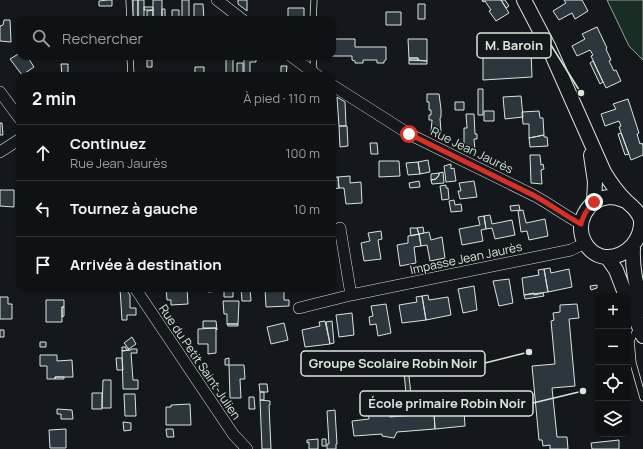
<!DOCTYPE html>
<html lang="fr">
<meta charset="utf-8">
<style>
:root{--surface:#0f1215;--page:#181b1e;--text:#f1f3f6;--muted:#9b9ea0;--line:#2f3234}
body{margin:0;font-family:Manrope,sans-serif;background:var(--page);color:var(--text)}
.controls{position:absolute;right:12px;bottom:12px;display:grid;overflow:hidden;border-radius:8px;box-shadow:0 1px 3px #0004}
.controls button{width:36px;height:36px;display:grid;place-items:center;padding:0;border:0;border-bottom:1px solid var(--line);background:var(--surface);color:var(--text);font:20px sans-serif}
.stop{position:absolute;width:12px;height:12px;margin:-9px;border:3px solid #d93025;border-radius:50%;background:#fff}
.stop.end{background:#d93025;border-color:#fff;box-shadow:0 1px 4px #0008}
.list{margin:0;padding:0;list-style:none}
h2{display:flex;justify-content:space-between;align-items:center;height:52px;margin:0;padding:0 16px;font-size:17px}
h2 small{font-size:13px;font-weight:400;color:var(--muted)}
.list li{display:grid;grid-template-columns:26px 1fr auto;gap:12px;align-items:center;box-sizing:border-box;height:56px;padding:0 16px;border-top:1px solid var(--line)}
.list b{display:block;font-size:15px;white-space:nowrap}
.list p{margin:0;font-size:13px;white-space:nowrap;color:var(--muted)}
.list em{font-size:13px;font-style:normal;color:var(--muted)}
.icon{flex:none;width:22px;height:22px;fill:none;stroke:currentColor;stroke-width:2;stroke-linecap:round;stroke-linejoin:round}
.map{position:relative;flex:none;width:643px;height:449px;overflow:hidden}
.search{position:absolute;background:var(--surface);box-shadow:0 1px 3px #0004;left:16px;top:16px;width:320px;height:44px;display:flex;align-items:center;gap:10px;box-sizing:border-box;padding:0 14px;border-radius:12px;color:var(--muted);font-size:15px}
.panel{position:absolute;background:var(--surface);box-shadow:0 1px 3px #0004;left:16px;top:72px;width:320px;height:220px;border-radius:12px}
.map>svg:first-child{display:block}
.green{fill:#1a2d24;stroke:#939e99}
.building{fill:#2c363c;stroke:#d8e6dc}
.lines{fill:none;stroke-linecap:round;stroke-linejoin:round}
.service-casing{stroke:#d8e6dc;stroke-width:7}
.minor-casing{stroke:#d8e6dc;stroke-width:12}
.tertiary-casing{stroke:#d8e6dc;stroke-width:16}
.service{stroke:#14181c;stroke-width:5.5}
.minor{stroke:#14181c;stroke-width:11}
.tertiary{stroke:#14181c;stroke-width:14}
.route{stroke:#d93025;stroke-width:5}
.labels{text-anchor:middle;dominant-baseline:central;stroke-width:3;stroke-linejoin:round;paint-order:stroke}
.street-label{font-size:12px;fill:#d8e6dc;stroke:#14181c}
.leader{fill:none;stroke:#d8e6dc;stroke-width:1.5}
.callout-dot{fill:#d8e6dc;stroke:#14181c;stroke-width:1.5}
.callout{fill:#14181c;stroke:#d8e6dc;stroke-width:1.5}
.callout-label{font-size:13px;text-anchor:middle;font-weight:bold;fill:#d8e6dc}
</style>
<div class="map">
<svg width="643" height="449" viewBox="0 0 643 449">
<rect width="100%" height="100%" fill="#14181c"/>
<!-- green -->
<path class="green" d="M607 0H643V60L629 46Z"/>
<!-- building -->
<path class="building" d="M108 0H112V6H99V1Z
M133 0H138V20H133Z
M138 0H144V20H138Z
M153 0H162V20H153Z
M182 0H189V20H182Z
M238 0H247V11L238 4Z
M482 0H501L509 13 496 21 489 11 491 10 485 1 483 2Z
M501 0H505L509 6 506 8Z
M564 0H582L588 11 575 19 572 13 559 20 553 11 566 3Z
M194 4H203L204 20H194Z
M418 4H425V19H418Z
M144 7H153V10H144Z
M288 8H304V20H288Z
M162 9H165V20H162Z
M153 10V20H147V11Z
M172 10H179V20H172Z
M386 12H401V25H386Z
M102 17H109V20H102Z
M4 20H10L11 42 0 41V26L3 25Z
M597 27 607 48 606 49 611 60 609 61 614 71 616 70 621 81 606 88 591 56 593 55 590 50 577 56 572 46 585 39 582 34Z
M332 39H355V47H386V60L384 61V63H377V60H363V63H355V61L352 60V56H325H332Z
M408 39H427V61L418 60V58H409Z
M531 51 532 77 483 80V53Z
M20 53V56H27L34 67 22 75 10 59Z
M227 56H235V59H233V75L231 76H226V57Z
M244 56H256V62H250V73H253V76H244Z
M409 58H418V60H409Z
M147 60H152V67H147Z
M409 60 427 61V64H409Z
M593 61 603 82 600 84 590 63Z
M237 63H243V73H237Z
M61 64H68V76H62Z
M281 66H287L286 76H281Z
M195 67H204V76H195Z
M267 73H278V76H267Z
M478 89H483V115H478Z
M427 94H439L441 109V117L440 118 441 132H431L432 120H429V115H431V110H429V102H427Z
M521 96 523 117 505 119 503 97Z
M337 97 345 102 346 126H339Z
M628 99 639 133 637 134 640 144 642 143 643 146V155L631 160 619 127 621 126 619 121 605 126 601 114 616 109 613 104Z
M455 102H464V110H455Z
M484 111H494V121H484Z
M539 111 540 118H543L544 135 529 138V124H523L522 112Z
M466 114H474L475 134H477V139H474L475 150 471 152 467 150V146H464V128H467Z
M0 123H2L3 135H0Z
M339 126H347L348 146 340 147Z
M621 133 629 154 625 155 618 134Z
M544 135V137H547L548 146 530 147 529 138Z
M370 143H377L378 154H371Z
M530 155H540L541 165 543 164 544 169 541 170 542 184 531 183Z
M428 160 430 172 420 174 418 162Z
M379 161H399L400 176 379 177Z
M418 162 420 174 408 175 406 163Z
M451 164V169L454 168 456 181 446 182 444 166Z
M443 172 444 183 432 184 431 180 436 179 439 175V173Z
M439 173V175L436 179 431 180V174Z
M350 176V183L361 182 362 203 346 204 344 188H339L338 177Z
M332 177H338L339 188 334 189 335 205H332Z
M419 181 420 187 410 188 409 183Z
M474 181 477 197 460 199 458 191H461L459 183Z
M446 185V188H448L449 199 442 200 440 186Z
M0 190H14V207L0 206Z
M454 200 455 205 461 204 462 211 451 212 449 201Z
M519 205 520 210 511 211 510 206Z
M523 210 526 223 545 219 548 236 529 240 527 231 521 232 518 211Z
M490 215 492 224 512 220 515 235 495 239 492 228 486 229 484 216Z
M484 216 486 229 481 230 483 241 462 245 459 229 480 225 478 217Z
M423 227 424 233 419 234 417 228Z
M410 228H417L419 234 411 236Z
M381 231 382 239 378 240 381 259 364 261 361 243 370 241 368 233Z
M429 232 431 240 442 237 445 258 430 261 427 245 421 246 419 234Z
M419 234 421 246 414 247 416 263 400 266 397 245 408 243V236Z
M550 268 551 273 569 269 572 287 548 292 544 269Z
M544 269 548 292 524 295 522 278 539 275 538 270Z
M509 279 513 303 499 306 493 281Z
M597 285V288L591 290 590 286Z
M474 286 477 310 463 313 458 289Z
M120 288H125L130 295V308H136V315H127V320H122Z
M166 288H187L188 304 171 305V300H167Z
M208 288H220V291L208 292Z
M224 288H233V297H224Z
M241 288H250L251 301H242Z
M265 288H284V300H289V306L266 307Z
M534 293V295L543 293 544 296 525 299 524 295Z
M428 295 429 300 448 297 451 315 426 320 422 296Z
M422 296 426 320 402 323 399 305 417 302 416 297Z
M0 297H8V304H12V319H0Z
M46 300H64V307H62V322H46Z
M223 301H239L238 324H227V314H224Z
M386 304 391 333 378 336 376 324 370 325 369 317 373 316 371 306Z
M577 304 579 318 569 319 575 386 552 388 557 437H567L568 449H550V445L543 446 542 440H539L532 366 555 364 551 321 554 320 553 313 560 312V305Z
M62 307H64V316L62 317Z
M352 313 354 335 339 337 336 315Z
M203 321H216L217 330 216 328H203Z
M325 321 330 344 305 347 302 330 320 326 319 322Z
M332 321 334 343 330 344 326 322Z
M284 323 288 340 271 344 267 327Z
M227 324H238V326H228Z
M216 328V353L208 354V344H198V329Z
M0 330H4V337H0Z
M132 337 136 344 129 349 124 343Z
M40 342H46V347H40Z
M122 347H126V349H128L129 350 122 351Z
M131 349H137V353H131L133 380H138V389H123L122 351 131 350Z
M40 355H57V361L72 360 73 377H55V379H47V366H40Z
M116 358H122L123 370H117Z
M229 358V365H225V359Z
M407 359 411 394H406L403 360Z
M229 365H244L245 379H240L241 398H230Z
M55 377H64V379H55Z
M103 380H111V408H102Z
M259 384H267L268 392H260Z
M260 392H264V400H260Z
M92 393H102V409H92Z
M124 394H135L136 416H125Z
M249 397H254L255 409H249Z
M388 399 390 417 434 413 435 429 397 432 394 438 382 436V434L354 436 352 421 369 419 367 401Z
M260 400 270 401V405H269L271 449H262Z
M190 404 191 425H166V407H171V405Z
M57 409 72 410 73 419H61V414H57Z
M335 410 337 444H336V449H327V444H329L327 411Z
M464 411 465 426 435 429 434 413Z
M123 422 131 423V430L124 431Z
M66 429V448H50L49 430Z
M166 429H173L174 437H167Z
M318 439V449H309V442L307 443V440Z
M322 439H326V446H322Z
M619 440V449H592L591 443Z"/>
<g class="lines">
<!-- service casing -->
<g class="service-casing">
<path id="service" d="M129 0 130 20
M313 20 314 0
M130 56 131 76
M313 56 314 73
M637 328 631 341 633 363 643 398"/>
</g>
<!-- minor casing -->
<g class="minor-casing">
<path id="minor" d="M217 0 243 20
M291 56 318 76
M332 85 409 134 533 195C550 204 564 215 581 224
M0 92 20 119
M0 152 20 139
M340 228 351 295 571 250 585 243
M135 288 233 434 247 449
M299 308 351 295"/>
</g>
<!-- tertiary casing -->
<g class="tertiary-casing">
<path id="tertiary" d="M524 0 549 48 604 172C610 182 617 192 626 201 633 207 638 211 641 220 643 252 602 272 585 243 574 224 587 199 609 197 615 197 621 199 626 201
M591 155 595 182 594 202
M633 248C632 272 637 287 643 310
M607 257 616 270 626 296
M628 300 643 336"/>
</g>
<!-- service -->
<use href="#service" class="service"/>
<!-- minor -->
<use href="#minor" class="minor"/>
<!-- tertiary -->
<use href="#tertiary" class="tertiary"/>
</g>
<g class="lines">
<!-- route -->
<path class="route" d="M409 134 533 195C550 204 564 215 581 224 583 215 587 209 594 202"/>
</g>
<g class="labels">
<!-- street labels -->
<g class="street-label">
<text transform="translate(472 150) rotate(26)">Rue Jean Jaurès</text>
<text transform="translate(466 258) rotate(-12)">Impasse Jean Jaurès</text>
<text transform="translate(200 362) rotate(56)">Rue du Petit Saint-Julien</text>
</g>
</g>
<!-- callouts -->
<path class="leader" d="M581 93L551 45M529 352L485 363M583 391L533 403"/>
<g class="callout-dot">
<circle cx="581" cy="93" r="4"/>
<circle cx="529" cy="352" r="4"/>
<circle cx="583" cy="391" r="4"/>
</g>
<g class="callout">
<rect x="477" y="33" width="74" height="25" rx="4"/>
<rect x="301" y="351" width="184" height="25" rx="4"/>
<rect x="360" y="391" width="173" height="25" rx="4"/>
</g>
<g class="callout-label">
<text x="514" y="50">M. Baroin</text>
<text x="393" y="368">Groupe Scolaire Robin Noir</text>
<text x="447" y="408">École primaire Robin Noir</text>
</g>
</svg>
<div class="controls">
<button>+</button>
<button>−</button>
<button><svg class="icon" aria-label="locate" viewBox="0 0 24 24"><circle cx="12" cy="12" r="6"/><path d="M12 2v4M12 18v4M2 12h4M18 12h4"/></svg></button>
<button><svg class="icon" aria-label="layers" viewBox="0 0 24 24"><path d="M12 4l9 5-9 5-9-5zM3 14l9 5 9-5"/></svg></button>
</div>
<div class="stop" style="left:409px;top:134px"></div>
<div class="stop end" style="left:594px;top:202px"></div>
<div class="search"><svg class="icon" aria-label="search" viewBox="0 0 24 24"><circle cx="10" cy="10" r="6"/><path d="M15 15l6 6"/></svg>Rechercher</div>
<section class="panel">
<h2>2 min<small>À pied · 110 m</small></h2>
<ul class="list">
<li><svg class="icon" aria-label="ahead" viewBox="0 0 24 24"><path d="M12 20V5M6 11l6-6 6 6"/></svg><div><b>Continuez</b><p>Rue Jean Jaurès</p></div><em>100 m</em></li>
<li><svg class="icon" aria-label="left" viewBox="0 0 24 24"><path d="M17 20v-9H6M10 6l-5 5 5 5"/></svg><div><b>Tournez à gauche</b></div><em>10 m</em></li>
<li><svg class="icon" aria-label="arrive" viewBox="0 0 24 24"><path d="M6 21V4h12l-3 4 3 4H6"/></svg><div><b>Arrivée à destination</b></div></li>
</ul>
</section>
</div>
